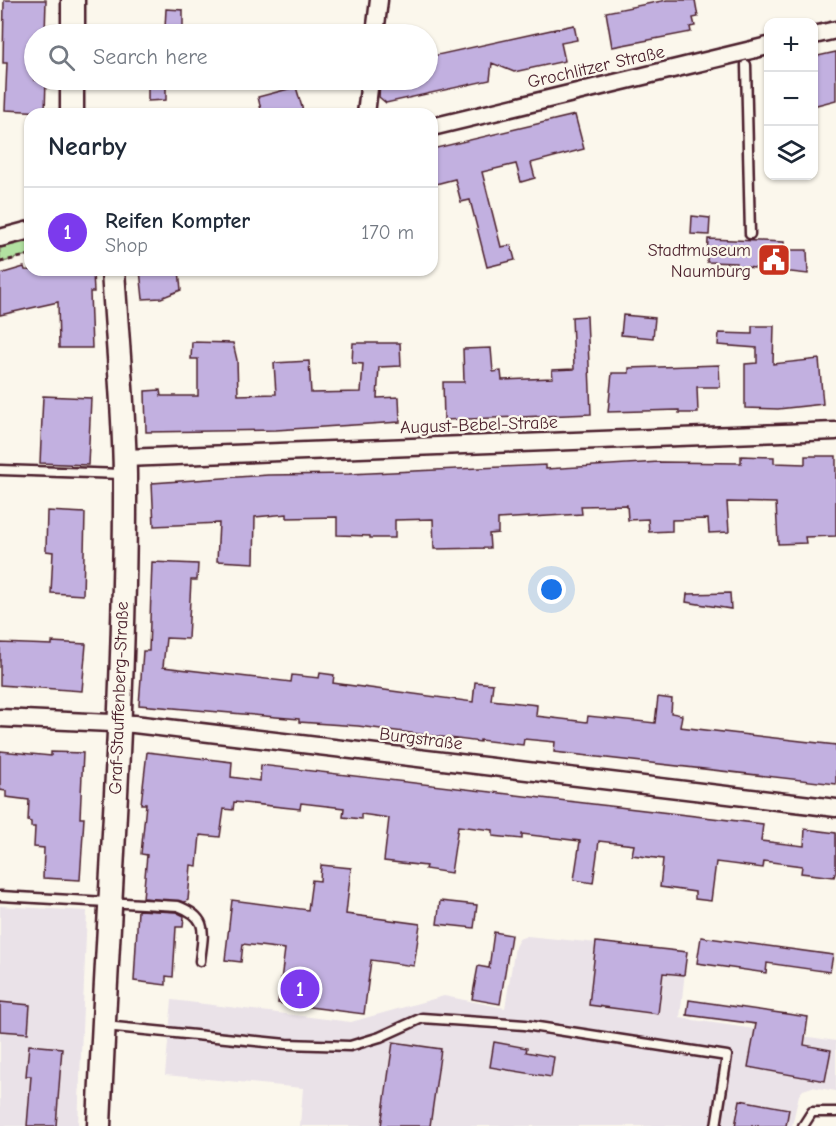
<!DOCTYPE html>
<meta charset="utf-8">
<style>
:root{--surface:#fff;--page:#f6f6f7;--text:#1f2937;--muted:#747a83;--line:#e0e1e3;--accent:#7c3aed}
body{margin:0;font-family:"Comic Neue",sans-serif;background:var(--page);color:var(--text)}
.controls{position:absolute;right:18px;top:18px;display:grid;overflow:hidden;border-radius:12px;box-shadow:0 2px 4px #0004}
.controls button{width:54px;height:54px;display:grid;place-items:center;padding:0;border:0;border-bottom:2px solid var(--line);background:var(--surface);color:var(--text);font:30px sans-serif}
.you{position:absolute;left:552px;top:590px;width:21px;height:21px;margin:-15px;border:4px solid #fff;border-radius:50%;background:#1a73e8;box-shadow:0 0 0 9px #1a73e833}
.badge{display:grid;place-items:center;width:39px;height:39px;border-radius:50%;background:var(--accent);color:#fff;font-size:20px;font-weight:700}
.pin{position:absolute;translate:-50% -50%;border:3px solid #fff;box-shadow:0 2px 6px #0006}
.list{margin:0;padding:0;list-style:none}
h2{display:flex;justify-content:space-between;align-items:center;height:78px;margin:0;padding:0 24px;font-size:26px}
h2 small{font-size:20px;font-weight:400;color:var(--muted)}
.list li{display:grid;grid-template-columns:39px 1fr auto;gap:18px;align-items:center;box-sizing:border-box;height:90px;padding:0 24px;border-top:2px solid var(--line)}
.list b{display:block;font-size:22px;white-space:nowrap}
.list p{margin:0;font-size:20px;white-space:nowrap;color:var(--muted)}
.list em{font-size:20px;font-style:normal;color:var(--muted)}
.icon{flex:none;width:33px;height:33px;fill:none;stroke:currentColor;stroke-width:2;stroke-linecap:round;stroke-linejoin:round}
.map{position:relative;flex:none;width:836px;height:1126px;overflow:hidden}
.search{position:absolute;background:var(--surface);box-shadow:0 2px 4px #0004;left:24px;top:24px;width:414px;height:66px;display:flex;align-items:center;gap:15px;box-sizing:border-box;padding:0 21px;border-radius:33px;color:var(--muted);font-size:22px}
.panel{position:absolute;background:var(--surface);box-shadow:0 2px 4px #0004;left:24px;top:108px;width:414px;height:168px;border-radius:18px}
.map>svg:first-child{display:block}
.built{fill:#eae2e8}
.green{fill:#b2e1a1;stroke:#7e8066;stroke-width:1.5}
.building{fill:#c2b0e0;stroke:#4a1f2b;stroke-width:1.5}
.lines{fill:none;stroke-linecap:round;stroke-linejoin:round}
.service-casing{stroke:#4a1f2b;stroke-width:13}
.minor-casing{stroke:#4a1f2b;stroke-width:21}
.secondary-casing{stroke:#4a1f2b;stroke-width:27}
.path{stroke:#4a1f2b;stroke-width:3;stroke-dasharray:4.5 4.5;stroke-linecap:butt}
.service{stroke:#fbf7ec;stroke-width:8}
.minor{stroke:#fbf7ec;stroke-width:16}
.secondary{stroke:#fbf7ec;stroke-width:22}
.labels{text-anchor:middle;dominant-baseline:central;stroke-width:4.5;stroke-linejoin:round;paint-order:stroke}
.street-label{font-size:18px;fill:#4a1f2b;stroke:#fbf7ec}
.poi-label{font-size:18px;fill:#4a1f2b;stroke:#fbf7ec;text-anchor:end}
</style>
<div class="map">
<svg width="836" height="1126" viewBox="0 0 836 1126">
<rect width="100%" height="100%" fill="#fbf7ec"/>
<filter id="ink" filterUnits="userSpaceOnUse"><feTurbulence type="fractalNoise" baseFrequency=".0167" numOctaves="2"/><feDisplacementMap in="SourceGraphic" scale="12" xChannelSelector="R" yChannelSelector="G"/><feConvolveMatrix kernelMatrix="1 2 1 2 8 2 1 2 1" color-interpolation-filters="sRGB"/></filter>
<g filter="url(#ink)">
<!-- built -->
<path class="built" d="M0 906 87 911 78 1126H0Z
M527 936 687 952 680 1018 836 1041V1091L812 1087 803 1090 799 1095 792 1126H300L303 1088 165 1075 172 1000 351 1022 444 996 505 1008 515 947 519 939Z"/>
<!-- green -->
<path class="green" d="M30 241V254L0 263V248Z"/>
<!-- building -->
<path class="building" d="M4 0H46L45 34H34V80H46L45 112 5 110 7 63H3Z
M667 0H695L698 17 693 18 695 26 690 27 691 32 612 47 606 12Z
M166 9 183 10V28H165Z
M574 25 577 40 561 43 565 61 514 72 492 63 490 80 386 103 379 97 380 80H428V57Z
M836 52V100L813 106V57Z
M148 80H166V100L148 101Z
M296 87 304 114H262L258 97Z
M575 115 584 149 531 163 535 178 521 182 516 164 482 172 501 247 511 245 515 260 487 267 470 200 461 202 455 179 432 185V149Z
M692 216 710 218 709 235 691 234Z
M708 239 784 242V250H807L808 274 737 266V263L707 262Z
M24 267 25 270 93 272 94 292H90L92 348H59L58 302 0 315V274Z
M140 270H179L181 290 161 298 143 299Z
M623 315 655 318 653 338 621 335Z
M587 316 591 414 444 420 443 382H464L463 349 491 348 493 372 501 371 502 380 553 378 552 370 574 369 572 317Z
M752 326H774L773 364 819 359 823 404 778 409 745 408V364L757 363V348L718 345 719 333 752 334Z
M192 342 233 343 237 360 238 395 276 394 274 363 309 361 311 393 361 392 363 364 352 363 353 343H400L401 366 379 367 377 398 399 397 400 422 276 430 146 432 145 391 160 390 161 396H198V359H191Z
M719 365 720 387H697L698 413H679V410L608 412 612 373H629V368Z
M43 396 91 398 88 465 40 463Z
M741 456 774 457V463L805 464V456H836V536L805 537 806 543 778 544 776 503 727 502 729 532 709 533 708 519 672 520V531L649 532 648 519 628 520 627 505 581 506 582 514 498 519V533L489 534 490 548 434 549 433 519 395 520V538H370V536L337 535V517L287 518V514L255 517 254 563 217 561 219 523 154 526 152 483 268 475 349 474 546 465V469L659 462 741 463Z
M47 511 85 513 83 595 51 593 53 552 46 551Z
M152 562 198 564 197 580H191L188 639 166 638 163 667 291 682 292 675 319 678 320 673 334 675 333 683 473 702 475 682 493 684 491 700 537 705 536 716 587 722 588 716 655 723 658 697 672 699 671 713 682 715 680 727 836 745V784L554 752 555 742 524 739 523 745 480 740V742L358 726 299 722V719L139 705 143 651H149Z
M730 593 731 609 686 602 687 594Z
M52 642 86 644 82 691 0 685V643L52 645Z
M0 751 51 756V752L83 753 80 818H84L80 880 43 878 44 848 34 847 35 827H31V822L28 821 29 800 6 797V791L0 790Z
M147 752 232 762 231 777 260 781 261 765 763 824 761 841 804 846 805 829 836 833V871L834 877 801 873 802 866 764 861 763 868 716 862 711 901 695 899V892L660 887 663 859 632 855 634 845 599 841 593 883 574 880 580 841 522 834V839L493 836V830L458 826 451 873 425 869 426 866 384 861 389 818 361 814V819L343 817 344 808 301 803 300 809 234 802 233 810 224 809 220 837 200 835 197 866 191 865 188 900 185 902 143 898 147 855 141 854 146 804H141Z
M321 865 351 868 346 914 420 924 414 966 371 960 364 1014 278 1003 285 949 243 944 241 962 225 960 232 900 308 910 312 880 320 881Z
M440 901 477 905 474 928 437 924Z
M138 910 176 912 184 916 183 927H176L173 977 166 976V985L134 981Z
M494 932 511 935 500 1004 472 999 478 966 489 968Z
M701 937 833 955 830 972 767 963 766 973 697 963Z
M596 942 687 952 684 975 663 973 658 1014 589 1005Z
M689 1000 808 1017 804 1045 831 1050 825 1081 748 1067 756 1024 687 1015Z
M0 1002 30 1005 28 1033 0 1031Z
M393 1042 441 1049 430 1126H381Z
M494 1042 527 1048 526 1052 554 1057 551 1077 490 1067Z
M29 1045 62 1048 56 1126H27L31 1076H26Z
M740 1100 789 1109 786 1126H735Z"/>
<g class="lines">
<!-- service casing -->
<g class="service-casing">
<path id="service" d="M746 65 750 234
M0 470 122 474
M0 896 178 906C210 918 203 933 200 961
M105 1026 286 1044 350 1046 380 1037 422 1018 525 1025 727 1056 716 1126
M803 1126 812 1112H836"/>
</g>
<!-- minor casing -->
<g class="minor-casing">
<path id="minor" d="M375 34 379 0
M814 35 836 30
M366 114 370 80
M432 127 768 46
M0 238 30 230
M124 458 836 431
M0 718 134 724 836 808"/>
</g>
<!-- secondary casing -->
<g class="secondary-casing">
<path id="secondary" d="M73 34V0
M72 114V80
M99 1126C108 909 126 691 125 474 124 406 117 338 113 270"/>
</g>
<!-- path -->
<path class="path" d="M0 262 30 255"/>
<!-- service -->
<use href="#service" class="service"/>
<!-- minor -->
<use href="#minor" class="minor"/>
<!-- secondary -->
<use href="#secondary" class="secondary"/>
</g>
</g>
<!-- icons -->
<defs>
<g id="civic-square" transform="scale(1.725)"><rect x="-9" y="-9" width="18" height="18" rx="4" fill="#c8321e" stroke="#fbf7ec"/><path d="M-.6-6.5H3V-4.5H.6V-3L4-1V1h2V6H-6V1h2V-1L-.6-3ZM-1.2 2.5V6h2.4V2.5Z" fill="#fff"/></g>
</defs>
<g fill-rule="evenodd">
<use href="#civic-square" x="774" y="260"/>
</g>
<g class="labels">
<!-- street labels -->
<g class="street-label">
<text transform="translate(596 67) rotate(-13)">Grochlitzer Straße</text>
<text transform="translate(479 425) rotate(-2)">August-Bebel-Straße</text>
<text transform="translate(119 698) rotate(-88)">Graf-Stauffenberg-Straße</text>
<text transform="translate(421 739) rotate(7)">Burgstraße</text>
</g>
<!-- poi labels -->
<g class="poi-label">
<text x="751" y="250">Stadtmuseum<tspan x="751" dy="21">Naumburg</tspan></text>
</g>
</g>
</svg>
<div class="controls">
<button>+</button>
<button>−</button>
<button><svg class="icon" aria-label="layers" viewBox="0 0 24 24"><path d="M12 4l9 5-9 5-9-5zM3 14l9 5 9-5"/></svg></button>
</div>
<div class="you"></div>
<div class="pin badge" style="left:300px;top:989px">1</div>
<div class="search"><svg class="icon" aria-label="search" viewBox="0 0 24 24"><circle cx="10" cy="10" r="6"/><path d="M15 15l6 6"/></svg>Search here</div>
<section class="panel">
<h2>Nearby<small></small></h2>
<ul class="list">
<li><span class="badge">1</span><div><b>Reifen Kompter</b><p>Shop</p></div><em>170 m</em></li>
</ul>
</section>
</div>
